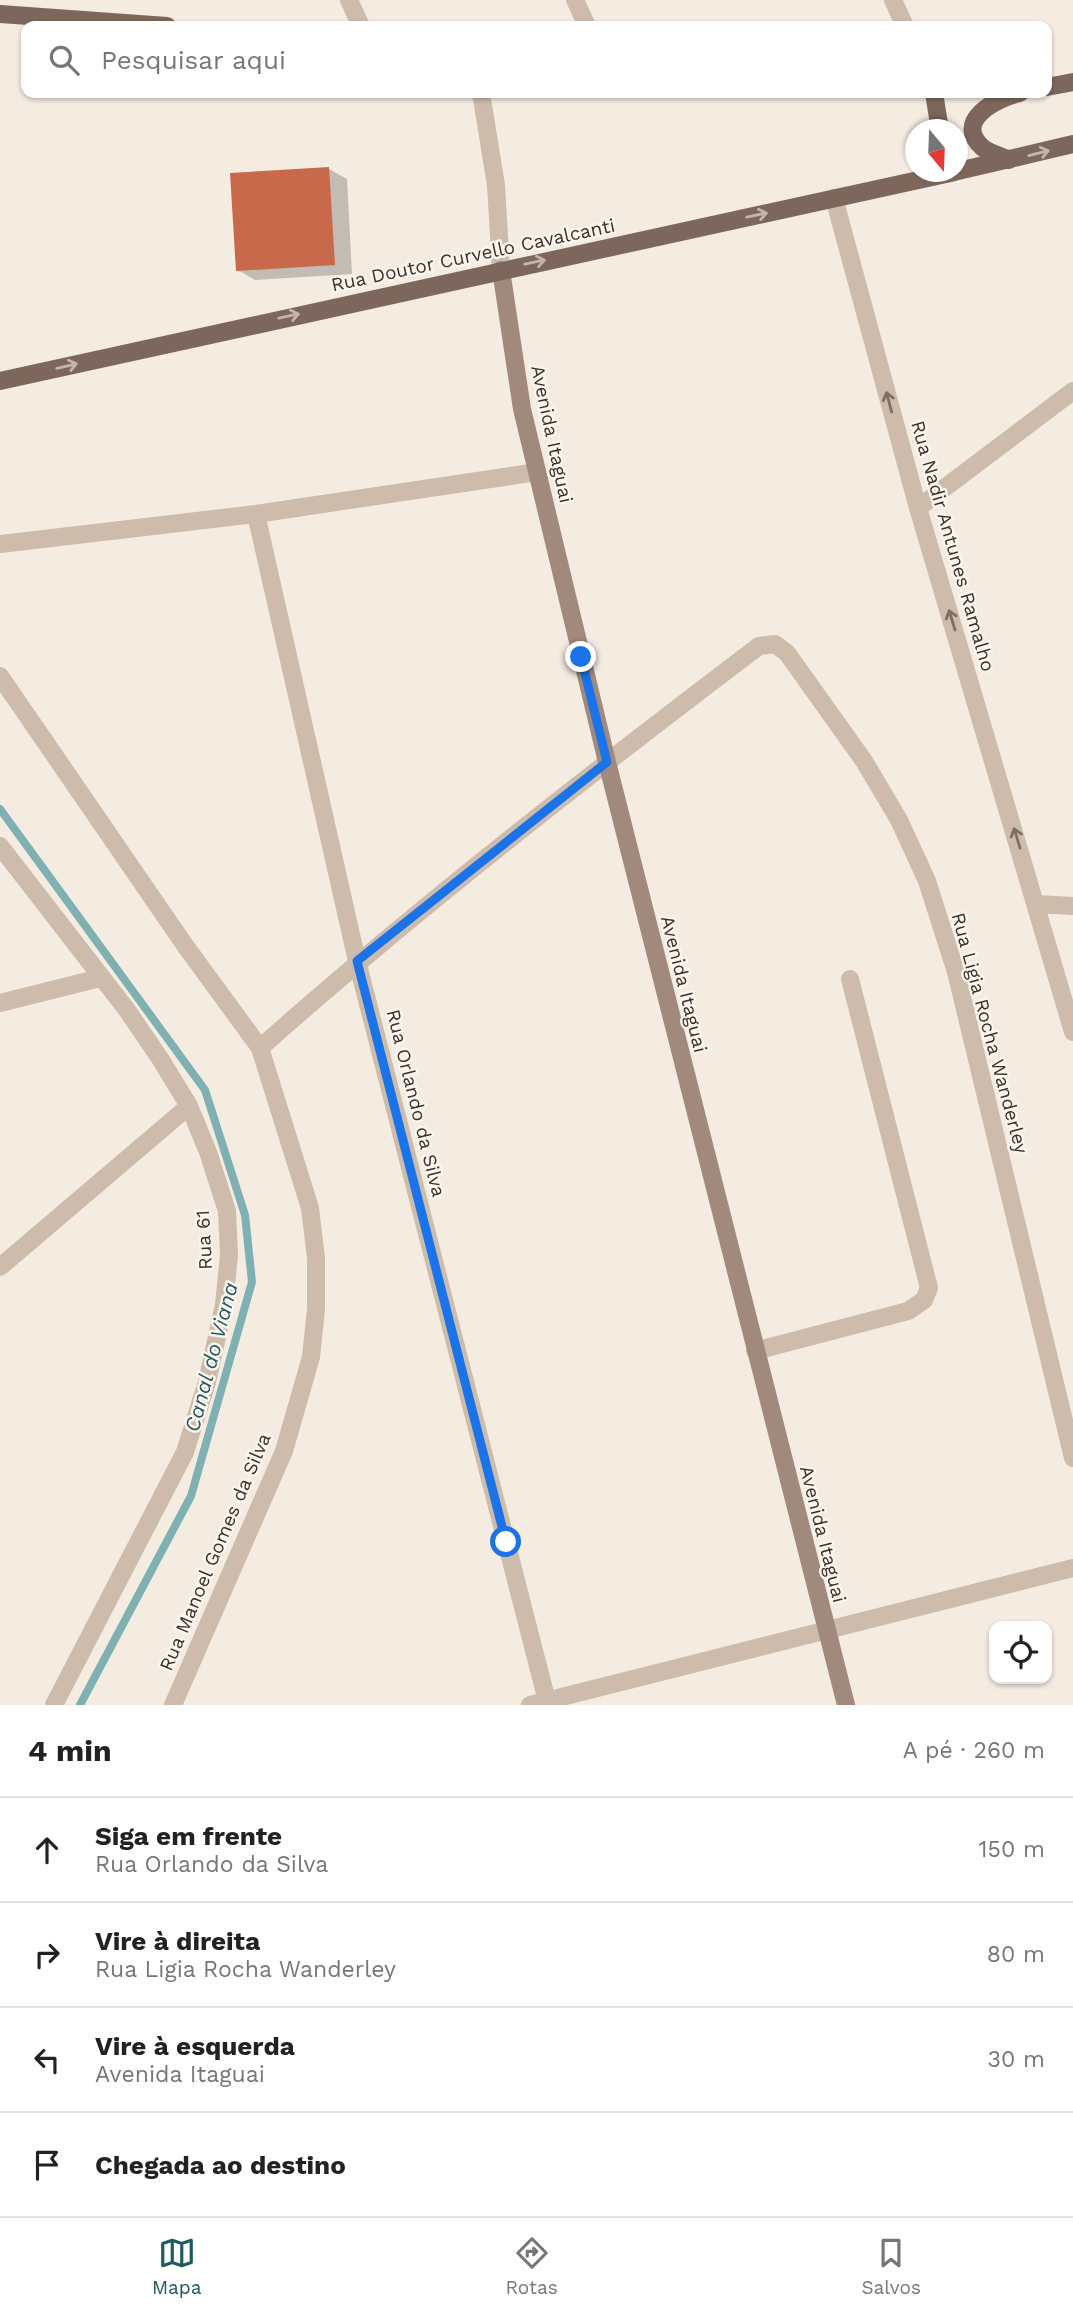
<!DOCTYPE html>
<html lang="pt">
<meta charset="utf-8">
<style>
:root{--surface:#fff;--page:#f6f6f6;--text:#222;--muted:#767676;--line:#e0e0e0;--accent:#1f5a5e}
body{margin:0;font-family:"Work Sans",sans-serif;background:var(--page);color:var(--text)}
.controls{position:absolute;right:21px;bottom:21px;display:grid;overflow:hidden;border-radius:14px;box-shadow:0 2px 5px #0004}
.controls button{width:63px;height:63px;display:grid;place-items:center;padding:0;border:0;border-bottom:2px solid var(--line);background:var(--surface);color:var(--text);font:35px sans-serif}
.compass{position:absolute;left:905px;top:119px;width:63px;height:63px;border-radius:50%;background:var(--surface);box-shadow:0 2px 5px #0004;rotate:161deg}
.stop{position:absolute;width:21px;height:21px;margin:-16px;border:5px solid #1a73e8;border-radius:50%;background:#fff}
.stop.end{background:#1a73e8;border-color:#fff;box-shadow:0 2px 7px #0008}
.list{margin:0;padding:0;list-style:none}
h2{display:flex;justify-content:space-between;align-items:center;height:91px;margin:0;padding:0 28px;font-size:30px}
h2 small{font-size:23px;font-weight:400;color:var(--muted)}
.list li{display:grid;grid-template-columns:46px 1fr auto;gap:21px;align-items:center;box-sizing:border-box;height:105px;padding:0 28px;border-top:2px solid var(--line)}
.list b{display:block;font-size:26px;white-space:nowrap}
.list p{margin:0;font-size:23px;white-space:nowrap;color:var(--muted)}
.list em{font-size:23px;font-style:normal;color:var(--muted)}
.icon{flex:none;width:38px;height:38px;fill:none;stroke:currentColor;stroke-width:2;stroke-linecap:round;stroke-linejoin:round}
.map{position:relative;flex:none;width:1073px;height:1705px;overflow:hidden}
.search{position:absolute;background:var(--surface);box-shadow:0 2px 5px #0004;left:21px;right:21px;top:21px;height:77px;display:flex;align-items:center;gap:18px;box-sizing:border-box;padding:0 24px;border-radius:14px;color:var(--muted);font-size:26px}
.sheet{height:511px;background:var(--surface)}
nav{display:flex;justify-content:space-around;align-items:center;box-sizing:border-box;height:98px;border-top:2px solid var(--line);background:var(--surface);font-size:19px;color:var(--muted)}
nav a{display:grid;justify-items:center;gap:4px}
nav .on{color:var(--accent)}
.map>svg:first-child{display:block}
.shadow{fill:#0003}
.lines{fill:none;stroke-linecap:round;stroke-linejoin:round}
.stream{stroke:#7fb0b2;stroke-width:8}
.building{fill:#c8694b}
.street{stroke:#cdbbac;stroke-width:18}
.secondary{stroke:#a18a7d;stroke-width:18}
.primary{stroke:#7d675c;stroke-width:18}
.oneway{stroke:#c2b5ac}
.oneway2{stroke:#7d6f65}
.route{stroke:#1a73e8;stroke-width:9}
.labels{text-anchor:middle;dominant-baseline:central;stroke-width:5;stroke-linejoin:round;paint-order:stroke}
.street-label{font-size:19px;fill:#3b302b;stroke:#fbf5ee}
.water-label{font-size:21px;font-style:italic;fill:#1f5a5e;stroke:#fbf5ee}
</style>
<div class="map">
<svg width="1073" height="1705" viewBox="0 0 1073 1705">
<rect width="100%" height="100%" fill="#f4ebe1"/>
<!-- shadow -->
<path class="shadow" d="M329 169 347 179 352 274 255 280 238 270Z"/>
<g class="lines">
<!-- stream -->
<path class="stream" d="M0 809 205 1090 245 1215 252 1282 191 1496 80 1705"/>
</g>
<!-- building -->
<path class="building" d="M329 167 335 265 236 271 230 173Z"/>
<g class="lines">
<!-- street -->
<path class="street" d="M349 0 361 26
M575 0 587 26
M893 0 905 26
M481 93 496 185 501 270
M834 198 918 508 1073 1032
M918 508 1073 391
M256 514 357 961 547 1701
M0 544 256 514 537 472
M0 676 184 944 260 1048 310 1208 316 1258V1309L311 1357 284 1451 173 1705
M0 846 127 1010 161 1060 189 1106 208 1152 227 1211 229 1255 224 1305 207 1382 185 1452 54 1705
M1037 904 1073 906
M0 1003 100 978
M260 1048C420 906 589 775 759 646L775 644 787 653 864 761 899 820 927 881 956 972 1073 1458
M0 1267 189 1106
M755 1351 908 1311 924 1300 929 1288 850 979
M530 1705 1073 1568"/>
<!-- secondary -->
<path class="secondary" d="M501 270 522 409 607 762 846 1705"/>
<!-- primary -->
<path class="primary" d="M0 14 167 26
M1047 87 1073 82
M934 93 940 130
M1009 160C1001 156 990 153 983 148 952 121 997 98 1020 93
M958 171 1073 144
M0 381 955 172"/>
</g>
<!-- one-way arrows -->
<defs><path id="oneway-shaft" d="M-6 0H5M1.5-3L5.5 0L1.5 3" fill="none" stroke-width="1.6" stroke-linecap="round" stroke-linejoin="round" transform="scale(1.75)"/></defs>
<g class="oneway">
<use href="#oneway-shaft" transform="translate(1039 153) rotate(-14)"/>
<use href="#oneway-shaft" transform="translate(757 215) rotate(-12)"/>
<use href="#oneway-shaft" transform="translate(535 262) rotate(-12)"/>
<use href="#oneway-shaft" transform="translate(289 316) rotate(-12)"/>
<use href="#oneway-shaft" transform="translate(67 366) rotate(-13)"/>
</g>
<g class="oneway2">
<use href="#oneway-shaft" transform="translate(889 402) rotate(-105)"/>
<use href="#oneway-shaft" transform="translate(952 620) rotate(-107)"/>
<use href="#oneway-shaft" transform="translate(1017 838) rotate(-107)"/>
</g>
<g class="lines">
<!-- route -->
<path class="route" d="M506 1542 357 961 607 762 581 657"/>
</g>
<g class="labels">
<!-- street labels -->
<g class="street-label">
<text transform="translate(473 255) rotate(-12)">Rua Doutor Curvello Cavalcanti</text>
<text transform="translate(552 434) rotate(78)">Avenida Itaguai</text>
<text transform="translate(953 546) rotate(74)">Rua Nadir Antunes Ramalho</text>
<text transform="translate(684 984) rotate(76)">Avenida Itaguai</text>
<text transform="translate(990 1033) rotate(75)">Rua Ligia Rocha Wanderley</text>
<text transform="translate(416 1103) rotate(76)">Rua Orlando da Silva</text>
<text transform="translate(204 1240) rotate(-93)">Rua 61</text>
<text transform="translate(823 1534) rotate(76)">Avenida Itaguai</text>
<text transform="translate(215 1552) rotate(-67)">Rua Manoel Gomes da Silva</text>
</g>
<!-- water labels -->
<g class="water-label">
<text transform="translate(211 1357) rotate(-75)">Canal do Viana</text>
</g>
</g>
</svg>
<div class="controls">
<button><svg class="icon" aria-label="locate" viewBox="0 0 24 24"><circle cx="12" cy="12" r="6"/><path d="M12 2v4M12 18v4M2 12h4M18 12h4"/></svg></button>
</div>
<svg class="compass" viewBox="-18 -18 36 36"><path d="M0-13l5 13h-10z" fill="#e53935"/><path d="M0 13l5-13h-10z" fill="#767676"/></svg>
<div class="stop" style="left:506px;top:1542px"></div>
<div class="stop end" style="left:581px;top:657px"></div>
<div class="search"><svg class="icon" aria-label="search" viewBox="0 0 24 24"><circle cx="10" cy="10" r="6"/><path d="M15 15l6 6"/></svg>Pesquisar aqui</div>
</div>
<section class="sheet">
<h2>4 min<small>A pé · 260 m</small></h2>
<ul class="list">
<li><svg class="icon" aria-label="ahead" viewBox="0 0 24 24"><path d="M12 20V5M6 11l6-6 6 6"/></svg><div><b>Siga em frente</b><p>Rua Orlando da Silva</p></div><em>150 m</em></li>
<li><svg class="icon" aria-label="right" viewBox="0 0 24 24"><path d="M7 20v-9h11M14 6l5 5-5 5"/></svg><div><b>Vire à direita</b><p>Rua Ligia Rocha Wanderley</p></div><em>80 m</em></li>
<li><svg class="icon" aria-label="left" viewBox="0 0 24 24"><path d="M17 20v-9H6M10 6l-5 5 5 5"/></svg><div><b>Vire à esquerda</b><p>Avenida Itaguai</p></div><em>30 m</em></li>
<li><svg class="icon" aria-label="arrive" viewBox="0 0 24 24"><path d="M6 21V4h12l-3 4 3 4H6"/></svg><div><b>Chegada ao destino</b></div></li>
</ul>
</section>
<nav>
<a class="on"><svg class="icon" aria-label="map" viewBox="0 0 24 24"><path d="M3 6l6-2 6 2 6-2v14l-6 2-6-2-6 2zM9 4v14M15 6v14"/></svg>Mapa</a>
<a><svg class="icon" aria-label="directions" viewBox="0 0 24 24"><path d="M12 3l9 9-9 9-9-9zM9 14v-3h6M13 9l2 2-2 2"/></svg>Rotas</a>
<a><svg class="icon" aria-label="saved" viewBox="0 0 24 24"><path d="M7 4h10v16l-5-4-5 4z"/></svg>Salvos</a>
</nav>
